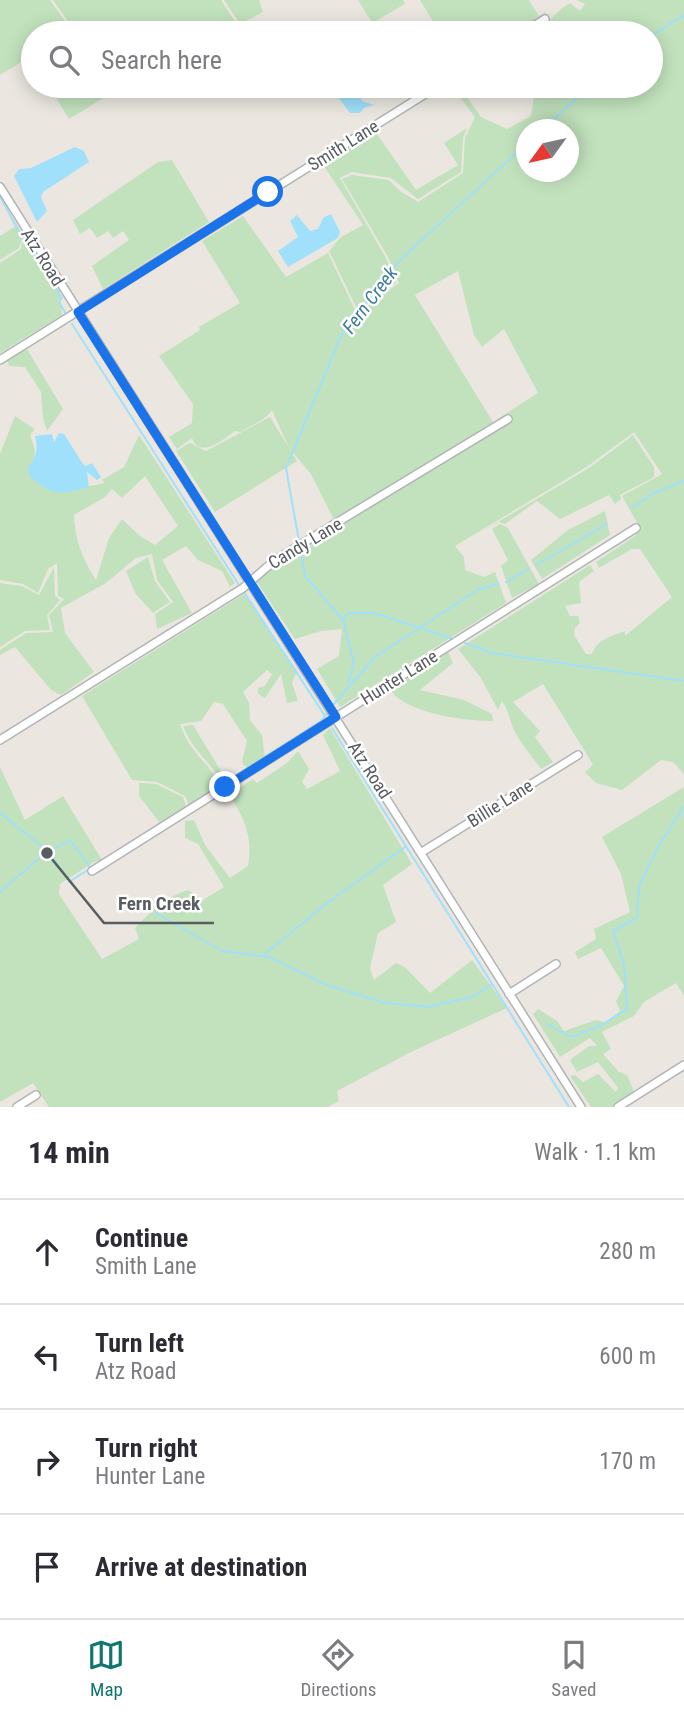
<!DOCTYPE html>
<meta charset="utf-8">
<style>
:root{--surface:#fff;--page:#f7f7f7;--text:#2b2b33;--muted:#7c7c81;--line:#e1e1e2;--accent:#0f766e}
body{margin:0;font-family:"Roboto Condensed",sans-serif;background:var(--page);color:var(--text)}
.compass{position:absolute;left:516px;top:119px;width:63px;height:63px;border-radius:50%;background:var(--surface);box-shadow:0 4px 18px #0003;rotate:237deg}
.stop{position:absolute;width:21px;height:21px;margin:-16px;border:5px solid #1a73e8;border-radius:50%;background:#fff}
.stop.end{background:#1a73e8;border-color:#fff;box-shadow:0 2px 7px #0008}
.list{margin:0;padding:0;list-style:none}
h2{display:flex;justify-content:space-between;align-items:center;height:91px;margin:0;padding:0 28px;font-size:30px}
h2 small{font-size:23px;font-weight:400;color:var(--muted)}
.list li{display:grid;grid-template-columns:46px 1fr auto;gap:21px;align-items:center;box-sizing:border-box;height:105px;padding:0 28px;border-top:2px solid var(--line)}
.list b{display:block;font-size:26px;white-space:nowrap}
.list p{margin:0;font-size:23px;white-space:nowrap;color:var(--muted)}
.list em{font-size:23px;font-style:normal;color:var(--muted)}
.icon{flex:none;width:38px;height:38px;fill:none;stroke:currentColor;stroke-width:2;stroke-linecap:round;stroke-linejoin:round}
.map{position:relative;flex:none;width:684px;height:1107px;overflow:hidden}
.search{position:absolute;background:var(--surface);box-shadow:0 4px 18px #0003;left:21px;right:21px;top:21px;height:77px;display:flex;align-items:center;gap:18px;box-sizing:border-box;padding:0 24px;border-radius:38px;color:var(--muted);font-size:26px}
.sheet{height:511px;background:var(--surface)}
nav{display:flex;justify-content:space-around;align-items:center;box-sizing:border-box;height:98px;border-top:2px solid var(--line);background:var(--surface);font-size:19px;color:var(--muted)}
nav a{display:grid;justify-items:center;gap:4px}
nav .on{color:var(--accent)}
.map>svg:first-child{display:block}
.green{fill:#c2e2bd;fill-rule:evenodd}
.water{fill:#a0e0fb}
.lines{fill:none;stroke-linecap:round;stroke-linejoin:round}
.stream{stroke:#a0e0fb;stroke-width:2}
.minor-casing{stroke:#b1b4b7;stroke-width:10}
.minor{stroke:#fff;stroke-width:7}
.route{stroke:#1a73e8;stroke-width:9}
.labels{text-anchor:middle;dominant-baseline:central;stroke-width:5;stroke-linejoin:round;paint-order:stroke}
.street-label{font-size:18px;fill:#595d60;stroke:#fff}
.water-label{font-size:19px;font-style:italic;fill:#3d7ca2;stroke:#fff}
.leader{fill:none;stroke:#595d60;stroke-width:2.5}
.callout-dot{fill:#595d60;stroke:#fff;stroke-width:2.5}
.callout-label{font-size:19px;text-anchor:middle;font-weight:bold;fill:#595d60;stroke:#fff;stroke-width:5;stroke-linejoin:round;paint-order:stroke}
</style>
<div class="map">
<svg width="684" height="1107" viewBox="0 0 684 1107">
<rect width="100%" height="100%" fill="#ebe7e0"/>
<!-- green -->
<path class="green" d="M0 0H50L72 31 33 33V55L0 75Z
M53 0H221L237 25 241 26 230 33H73L74 30Z
M224 0H259L263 12 240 24Z
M358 0H403L405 4 372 23Z
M420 0H529L539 16 545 12 551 19 545 24 543 33H440Z
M577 0H684V774L673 762 661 760 622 790 596 783 585 772 593 765 589 758 543 684 513 702 540 731 535 737 553 762 541 769C532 757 522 745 515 732 509 721 509 710 502 701L498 710 481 678 458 649 590 565 594 571 579 582 581 603 565 606 570 616H578L580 623 575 628 574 635 586 654H592C597 639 612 636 625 631V636L672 597 640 549H632L599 568 596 562 635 536 640 528 622 496 662 474 634 432 588 466 455 546 464 557 465 570 484 577 495 572 506 603 340 707 317 669 339 656 342 629 321 631 295 639 254 578 336 524 311 474 289 448 272 410C265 421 252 424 241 432L235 431C224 439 199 460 192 438L177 449 169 437 192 423 193 404 159 356 200 330 199 327 240 303 202 241 243 216 286 277 328 253 357 314 399 283 388 257 342 179 352 175 389 180 400 191 418 202 463 173 465 138 475 117 456 92 461 89 481 117 507 129 531 116 536 86H651V33H546C547 20 558 10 570 3L580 11 585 4ZM526 130H568V172H526ZM458 271 474 335 482 347 504 329 538 393 493 422 415 295Z
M49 86H123L69 119Z
M372 127 416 190 458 165 444 143 467 128 463 138 461 172 418 199 391 178 352 172 340 178 386 258 396 283 358 311 329 251 341 237 363 225 320 160Z
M172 160 209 222 103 289 92 266 129 240 123 231 113 238 108 231 97 238 90 228 80 234 73 220 158 162Z
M0 198 39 260 22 239 19 248 0 260V236L16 226Z
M22 241 60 292 62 315 0 353V263L21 249Z
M27 349 63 409 47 431 43 418 41 392 25 367 9 366 7 360Z
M15 416 35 429 30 435 35 450 34 460 80 488 105 483 102 480 124 467 139 435 235 583 230 587 222 571 198 560 186 546 162 560 192 613 157 629 155 614 173 602 157 580 152 554 136 558 106 583 61 608 65 633 94 672 61 695 51 690 15 647 0 655V650L26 633 53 632 49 615 64 599 58 596 57 563 48 569 38 593 23 584 0 580V454ZM145 476 178 526 155 545 140 536 122 519 109 538 96 580C82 558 75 540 74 515L105 497 112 489 122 498Z
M270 417 297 461 215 512 176 451 190 443 206 451Z
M633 435 654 467V477L620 495 621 499 615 504 609 495 560 519 537 501 505 524 499 522 481 532 589 468Z
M605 511 610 535 542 579 531 560 568 530Z
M500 524 508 528 539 584 512 598 501 566 508 560 492 529Z
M148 557 155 581 170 602 153 613 135 593 126 571Z
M54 567 55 596 60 600 47 615 50 630 25 631 0 647V583L22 586 39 595Z
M244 594 297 671 292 683 298 701 287 703 281 674 265 698 258 694V688L265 686 272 674 267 670 243 692 249 703 250 720 262 735 265 758 247 769 242 762 247 741 223 704 214 702 201 721 180 724C191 755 207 760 220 785L189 805 185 796 157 782 132 780 82 696Z
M448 652 453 663 420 690 464 700 492 714 493 721C465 721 408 714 390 690Z
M193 725 227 781 222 783C211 762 192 750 183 726Z
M330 728 412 864 383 885 396 922 378 933 370 968 374 980 396 963 406 968 430 993 472 960 507 1008 413 1051 337 1091 339 1101 328 1107H49L33 1083 0 1102V767L25 820 63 796 102 860 94 862 60 884 59 894 102 959 139 939 135 928C150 912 166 896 188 890L203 900 224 887 198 844 185 838V821L194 820 205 845 230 878 248 866C253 838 245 818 229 795L253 779 257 783 287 763 298 751 309 769 302 782 307 789 340 771 323 735Z
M139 783 156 784 183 797 186 806 160 823 139 796Z
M684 787V996L676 983 644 1002 634 1016 602 1032 611 1049 603 1054 619 1072 627 1075 634 1091 612 1107H591L570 1076 575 1075 583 1082 598 1074 616 1092 618 1088 598 1062 577 1072 570 1060 589 1046H597L590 1038 560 1057 533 1014 538 1009 557 1021 564 1031 596 1020 605 1022 620 1011 616 1001 624 986 601 948 578 959 575 952 596 939 594 929 630 912 621 874 602 837Z"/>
<!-- water -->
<path class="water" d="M330 86H356L362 101 374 105 364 108 360 113H350Z
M75 147 84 151 89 162 43 192 41 197 47 211 37 222 14 176 19 169 31 168Z
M331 214 340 232 338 238 288 267 278 251 298 237 290 221 297 215 310 231 318 229 323 218Z
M59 433 64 434 83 464 86 466 92 463 101 477 97 480 87 472 89 487C59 495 55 497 30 477L28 467C37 457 38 448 35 436L52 434 54 442Z"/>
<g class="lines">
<!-- stream -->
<path class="stream" d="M651 36 684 15
M542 130 590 86
M0 196 22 238 62 298 59 302 66 314
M72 324 239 585
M632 508 652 494 684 481
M299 541 286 468 341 336 398 262 526 144
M301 550 305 576 343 620 354 663 348 683
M536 565 607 524
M506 582 528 569
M244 592 327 719
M344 619 348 613H374L451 638
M465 643 492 653 684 681
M333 705 375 657 479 589 498 584
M332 728 569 1107
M0 813 49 852 69 881
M69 882 321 721 327 713
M0 892 40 857 70 840 90 867
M156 913 222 951 269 957 327 985 381 1002 427 1007 473 997 491 985
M262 956 326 904 405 847
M546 1023 571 1037 602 1025 627 1009 624 964 613 931 637 918 639 886 658 847 684 806"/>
<!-- minor casing -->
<g class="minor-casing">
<path id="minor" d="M523 33 545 19
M0 187 581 1107
M0 360 438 86
M0 740 243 588 275 560 508 419
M422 852 578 755
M92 871 636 528
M509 994 556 964
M17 1107 36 1095
M618 1107 684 1065"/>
</g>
<!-- minor -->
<use href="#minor" class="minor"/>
</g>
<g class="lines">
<!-- route -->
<path class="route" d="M225 787 336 717 78 312 268 192"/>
</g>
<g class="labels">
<!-- street labels -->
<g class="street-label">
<text transform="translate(343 145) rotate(-32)">Smith Lane</text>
<text transform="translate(43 257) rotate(58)">Atz Road</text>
<text transform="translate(305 543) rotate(-31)">Candy Lane</text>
<text transform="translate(399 677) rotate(-32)">Hunter Lane</text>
<text transform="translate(370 770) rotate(57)">Atz Road</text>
<text transform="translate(500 803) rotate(-32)">Billie Lane</text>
</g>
<!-- water labels -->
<g class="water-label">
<text transform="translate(370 300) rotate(-53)">Fern Creek</text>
</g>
</g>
<!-- callouts -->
<path class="leader" d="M47 853L104 923H214"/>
<circle class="callout-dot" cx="47" cy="853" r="7"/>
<g class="callout-label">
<text x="159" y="910">Fern Creek</text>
</g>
</svg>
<svg class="compass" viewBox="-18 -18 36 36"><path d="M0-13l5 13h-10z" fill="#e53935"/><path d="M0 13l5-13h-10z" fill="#7c7c81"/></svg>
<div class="stop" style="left:268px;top:192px"></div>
<div class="stop end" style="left:225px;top:787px"></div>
<div class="search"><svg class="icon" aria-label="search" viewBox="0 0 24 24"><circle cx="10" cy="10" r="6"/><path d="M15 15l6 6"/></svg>Search here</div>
</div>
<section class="sheet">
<h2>14 min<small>Walk · 1.1 km</small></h2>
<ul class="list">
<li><svg class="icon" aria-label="ahead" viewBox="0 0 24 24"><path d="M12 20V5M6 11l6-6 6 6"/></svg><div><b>Continue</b><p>Smith Lane</p></div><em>280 m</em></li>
<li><svg class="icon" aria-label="left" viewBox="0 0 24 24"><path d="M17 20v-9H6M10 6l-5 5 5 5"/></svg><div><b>Turn left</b><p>Atz Road</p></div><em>600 m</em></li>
<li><svg class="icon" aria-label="right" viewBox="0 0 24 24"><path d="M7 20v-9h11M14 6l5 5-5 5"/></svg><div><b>Turn right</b><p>Hunter Lane</p></div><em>170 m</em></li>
<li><svg class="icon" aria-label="arrive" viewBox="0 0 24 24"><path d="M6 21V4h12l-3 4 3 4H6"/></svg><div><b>Arrive at destination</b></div></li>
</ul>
</section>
<nav>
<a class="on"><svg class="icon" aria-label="map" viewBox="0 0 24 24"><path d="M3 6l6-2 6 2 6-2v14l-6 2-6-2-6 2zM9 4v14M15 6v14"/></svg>Map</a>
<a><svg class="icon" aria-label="directions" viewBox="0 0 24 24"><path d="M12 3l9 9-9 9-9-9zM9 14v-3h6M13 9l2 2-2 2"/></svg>Directions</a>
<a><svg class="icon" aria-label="saved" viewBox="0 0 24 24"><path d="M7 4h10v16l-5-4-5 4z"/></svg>Saved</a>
</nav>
